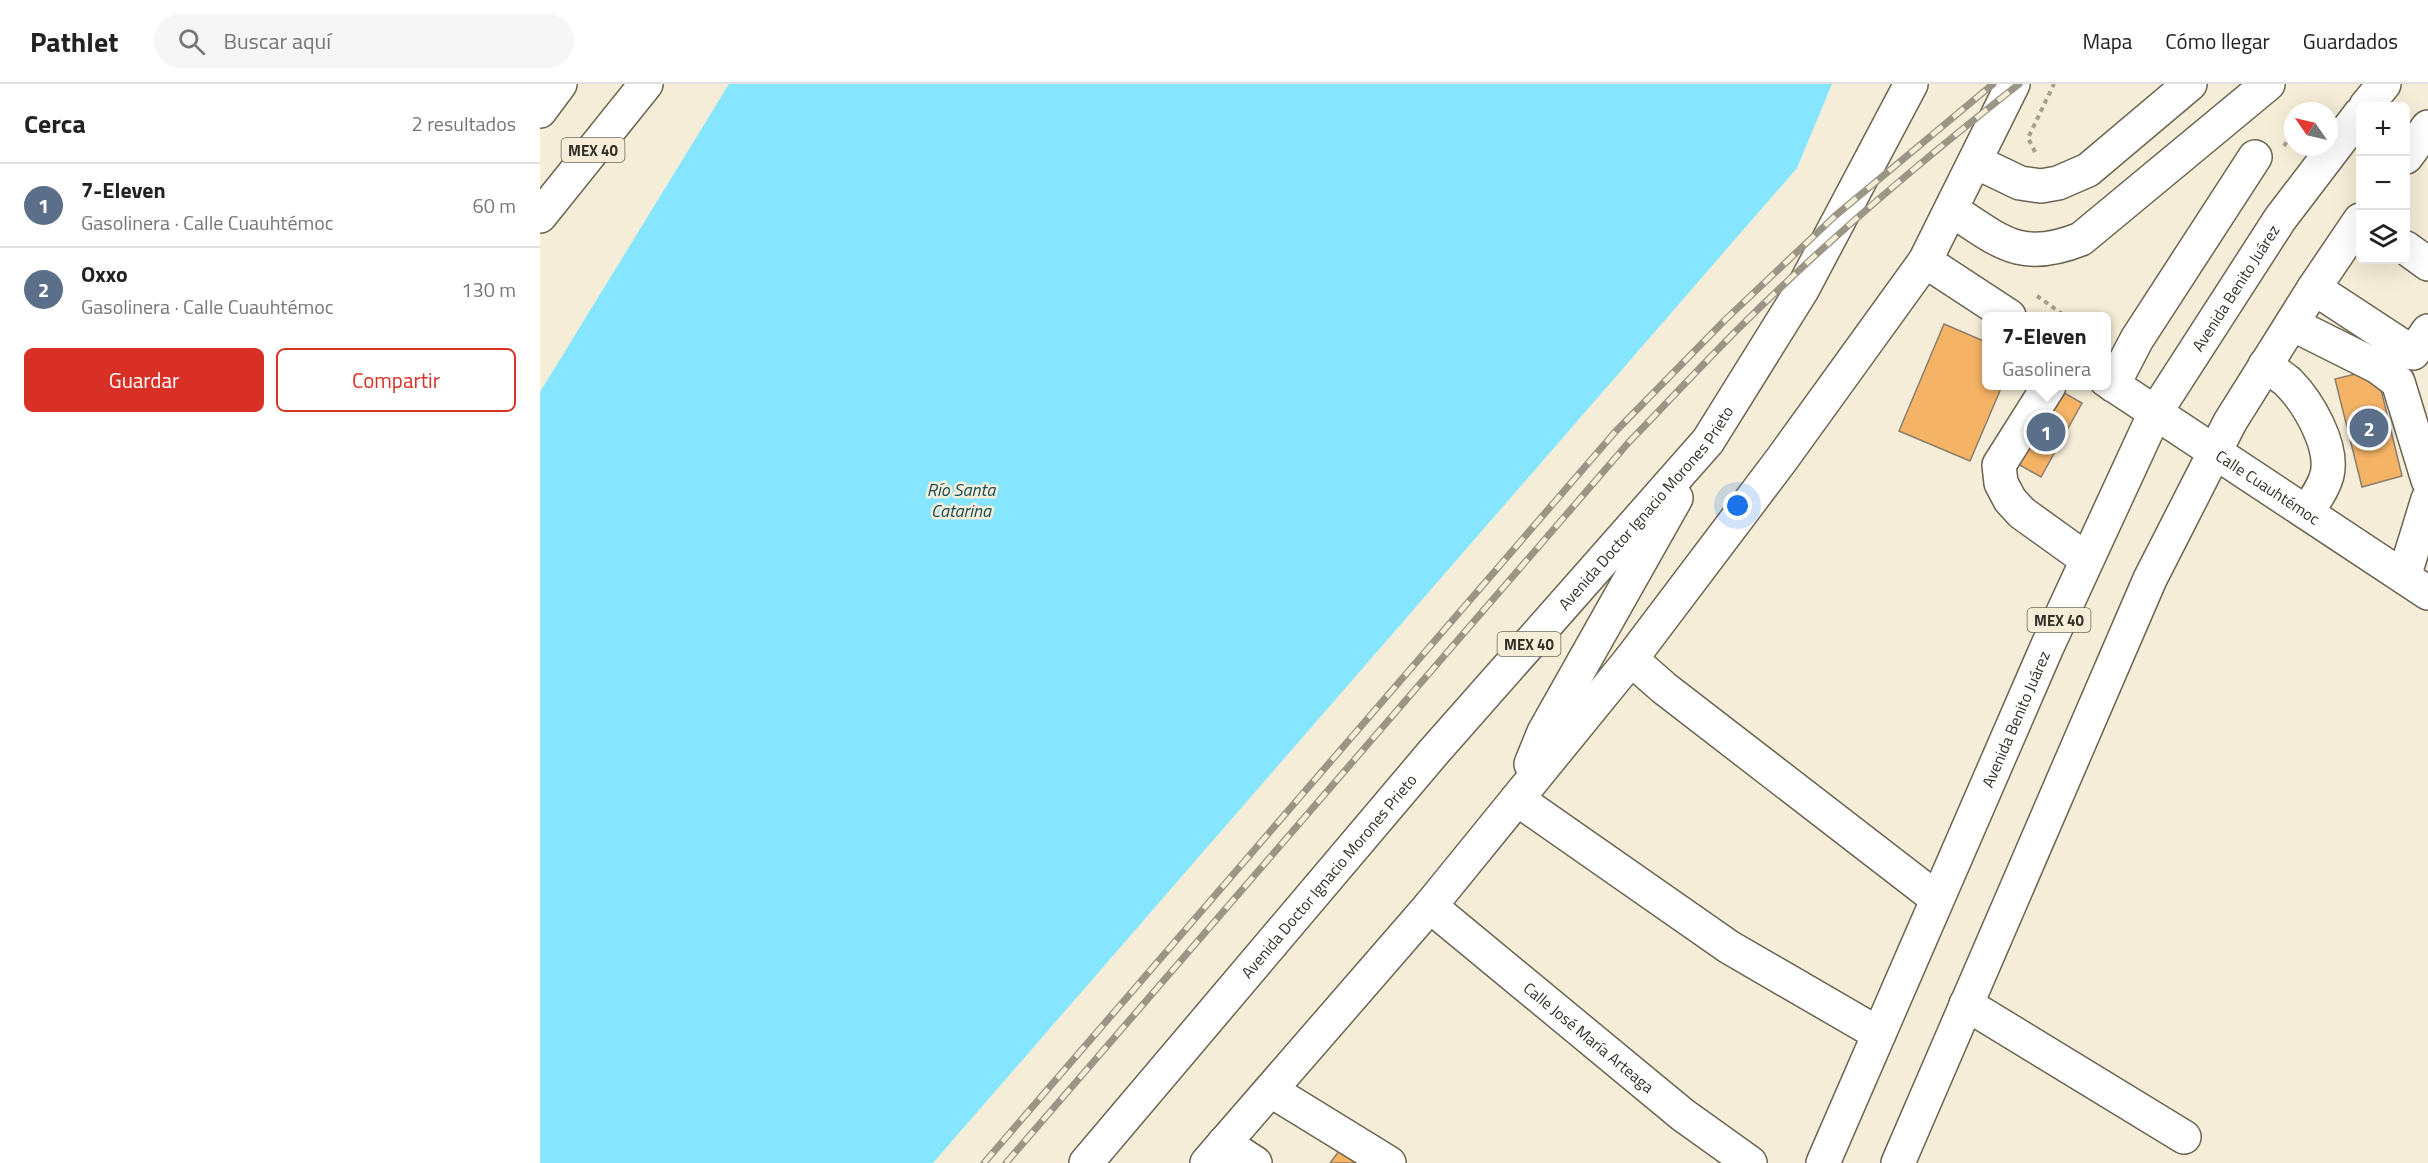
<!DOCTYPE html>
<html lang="es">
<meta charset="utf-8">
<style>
:root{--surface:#fff;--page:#f6f6f6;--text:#222;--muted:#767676;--line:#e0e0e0;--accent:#d93025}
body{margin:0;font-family:"Titillium Web",sans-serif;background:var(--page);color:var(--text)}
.controls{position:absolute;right:18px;top:18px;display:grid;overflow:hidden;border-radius:9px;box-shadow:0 6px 24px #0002}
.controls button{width:54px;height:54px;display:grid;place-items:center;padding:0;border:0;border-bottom:2px solid var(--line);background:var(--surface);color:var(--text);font:30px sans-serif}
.compass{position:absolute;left:1744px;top:18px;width:54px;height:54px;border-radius:50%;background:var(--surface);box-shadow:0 6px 24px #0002;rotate:304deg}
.you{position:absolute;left:1198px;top:422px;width:21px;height:21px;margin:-15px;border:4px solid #fff;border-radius:50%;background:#1a73e8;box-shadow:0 0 0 9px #1a73e833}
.badge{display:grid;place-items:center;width:39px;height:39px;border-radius:50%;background:var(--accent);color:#fff;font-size:20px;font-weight:700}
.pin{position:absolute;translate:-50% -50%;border:3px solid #fff;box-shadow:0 2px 6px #0006}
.popup{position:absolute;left:1442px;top:228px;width:129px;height:78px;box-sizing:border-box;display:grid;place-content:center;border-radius:9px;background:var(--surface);filter:drop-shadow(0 2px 4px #0005);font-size:20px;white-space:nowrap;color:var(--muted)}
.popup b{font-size:22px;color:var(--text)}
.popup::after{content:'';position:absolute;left:50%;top:100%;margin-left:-12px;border:12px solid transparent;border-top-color:var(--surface)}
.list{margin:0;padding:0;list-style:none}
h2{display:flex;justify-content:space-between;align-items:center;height:78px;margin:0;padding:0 24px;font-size:26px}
h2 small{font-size:20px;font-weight:400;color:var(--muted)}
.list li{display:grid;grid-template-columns:39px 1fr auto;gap:18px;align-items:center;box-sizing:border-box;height:84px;padding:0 24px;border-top:2px solid var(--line)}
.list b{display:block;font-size:22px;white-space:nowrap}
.list p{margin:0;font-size:20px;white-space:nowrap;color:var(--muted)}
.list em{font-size:20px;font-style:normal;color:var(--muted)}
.actions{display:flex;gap:12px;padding:18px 24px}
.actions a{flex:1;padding:14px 0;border:2px solid var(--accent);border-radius:9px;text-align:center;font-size:21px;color:var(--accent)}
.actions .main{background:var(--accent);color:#fff}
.icon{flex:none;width:33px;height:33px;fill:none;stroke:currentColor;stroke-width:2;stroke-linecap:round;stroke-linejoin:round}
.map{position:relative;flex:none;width:1888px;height:1079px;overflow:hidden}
header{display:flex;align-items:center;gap:36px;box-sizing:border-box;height:84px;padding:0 30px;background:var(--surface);border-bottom:2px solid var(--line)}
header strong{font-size:28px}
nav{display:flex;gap:33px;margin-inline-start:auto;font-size:21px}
.search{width:420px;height:54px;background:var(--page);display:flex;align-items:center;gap:15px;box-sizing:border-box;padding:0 21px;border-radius:33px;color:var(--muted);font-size:22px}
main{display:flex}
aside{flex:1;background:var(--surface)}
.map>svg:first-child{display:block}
.water{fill:#86e6ff}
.building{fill:#f4b365;stroke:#8c7e6e;stroke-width:1.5}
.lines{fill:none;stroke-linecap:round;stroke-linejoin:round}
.minor-casing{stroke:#6b6452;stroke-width:36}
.major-casing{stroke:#6b6452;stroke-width:36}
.highway-casing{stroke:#6b6452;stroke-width:36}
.path{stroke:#a49f8e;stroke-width:4;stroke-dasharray:4.5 4.5;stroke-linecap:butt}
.minor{stroke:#fff;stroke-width:33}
.major{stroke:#fff;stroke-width:33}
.highway{stroke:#fff;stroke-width:33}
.rail-casing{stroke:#9a9585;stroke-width:7}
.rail{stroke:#f5edd7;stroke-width:4.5;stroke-dasharray:14;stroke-linecap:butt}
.labels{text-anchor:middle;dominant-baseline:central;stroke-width:5;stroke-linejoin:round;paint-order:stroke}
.shield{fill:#f5edd7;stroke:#6d695c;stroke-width:1.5}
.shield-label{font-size:15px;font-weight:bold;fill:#333028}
.street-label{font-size:16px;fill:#333028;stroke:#f5edd7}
.water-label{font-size:18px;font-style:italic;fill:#154d5a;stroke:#f5edd7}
</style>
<header>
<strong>Pathlet</strong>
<div class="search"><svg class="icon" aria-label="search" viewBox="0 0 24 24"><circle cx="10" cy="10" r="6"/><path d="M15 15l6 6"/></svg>Buscar aquí</div>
<nav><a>Mapa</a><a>Cómo llegar</a><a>Guardados</a></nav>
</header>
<main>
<aside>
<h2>Cerca<small>2 resultados</small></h2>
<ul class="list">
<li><span class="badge" style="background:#5c6f8a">1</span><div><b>7-Eleven</b><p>Gasolinera · Calle Cuauhtémoc</p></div><em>60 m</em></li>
<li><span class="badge" style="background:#5c6f8a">2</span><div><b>Oxxo</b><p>Gasolinera · Calle Cuauhtémoc</p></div><em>130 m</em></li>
</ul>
<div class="actions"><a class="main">Guardar</a><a>Compartir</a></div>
</aside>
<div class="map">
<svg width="1888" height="1079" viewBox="0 0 1888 1079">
<rect width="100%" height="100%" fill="#f5edd7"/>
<!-- water -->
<path class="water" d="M189 0H1292L1257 84 393 1079H0V308Z"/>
<!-- building -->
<path class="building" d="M1404 240 1446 258V302H1462L1430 377 1359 347Z
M1836 285 1862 392 1822 403 1795 295Z
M1512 302 1542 319 1501 393 1471 376Z
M799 1067 817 1079H790Z"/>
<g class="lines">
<!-- minor casing -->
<g class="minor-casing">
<g id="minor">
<path d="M1436 78 1480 99 1501 102 1518 99 1548 86 1650 0"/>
<path d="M1412 126C1461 158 1481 179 1541 155L1728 0"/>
<path d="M1866 164 1888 180"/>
<path d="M1385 177 1469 232"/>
<path d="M1774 204 1873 269 1888 247"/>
<path d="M1752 240 1838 283 1858 298 1888 396"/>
<path d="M1725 281C1733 287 1741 292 1748 298 1768 318 1794 362 1787 391 1783 405 1775 416 1766 428"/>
<path id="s1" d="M1566 296 1888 509"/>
<path d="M1573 301 1597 255 1715 73"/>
<path d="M1509 302 1459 381 1461 399 1470 416 1482 429 1546 475"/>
<path d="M1864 493 1888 415"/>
<path d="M1091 575 1124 604 1396 814"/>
<path d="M977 715 1189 863 1339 950"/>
<path id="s2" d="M890 822 1143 1031 1210 1079"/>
<path d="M1426 920 1644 1053"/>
<path d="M732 1007 849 1079"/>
<path d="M684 1059 715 1079"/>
</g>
</g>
<!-- major casing -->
<g class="major-casing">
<g id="major">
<path d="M1826 22 1844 0"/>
<path d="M1866 73 1888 43"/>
<path id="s3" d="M1283 1079 1507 563 1615 329 1740 135 1820 30"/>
<path d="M1358 1079 1610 495 1690 338 1774 204 1820 136"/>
</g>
</g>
<!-- highway casing -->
<g class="highway-casing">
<g id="highway">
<path d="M0 27 20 0"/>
<path d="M0 132 106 0"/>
<path d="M991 680 1004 648 1136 414"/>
<path id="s4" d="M546 1079 892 670 1168 357 1262 206 1371 0"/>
<path d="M667 1079 890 822 977 715 1091 575 1242 375 1385 177 1473 0"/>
</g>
</g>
<!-- path -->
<path class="path" d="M1744 62 1753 49
M1495 68 1488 54 1514 0
M1497 212 1525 232"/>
<!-- minor -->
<use href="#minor" class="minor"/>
<!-- major -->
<use href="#major" class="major"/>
<!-- highway -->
<use href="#highway" class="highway"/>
<!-- rail casing -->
<g class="rail-casing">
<path id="rail" d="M444 1079 1075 348 1185 236 1295 132 1453 0
M466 1079 1089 358C1125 321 1160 283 1197 246 1285 158 1381 77 1479 0"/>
</g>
<!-- rail -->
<use href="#rail" class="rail"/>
</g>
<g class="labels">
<!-- shield labels -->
<g class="shield">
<rect x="21.5" y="54" width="63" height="24" rx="4.5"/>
<rect x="1487.5" y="524" width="63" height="24" rx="4.5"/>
<rect x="957.5" y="548" width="63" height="24" rx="4.5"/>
</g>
<g class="shield-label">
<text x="53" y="66">MEX 40</text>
<text x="1519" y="536">MEX 40</text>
<text x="989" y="560">MEX 40</text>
</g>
<!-- street labels -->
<g class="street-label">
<text stroke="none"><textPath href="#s3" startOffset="969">Avenida Benito Juárez</textPath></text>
<text stroke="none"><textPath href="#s1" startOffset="194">Calle Cuauhtémoc</textPath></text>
<text stroke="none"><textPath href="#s4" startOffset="862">Avenida Doctor Ignacio Morones Prieto</textPath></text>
<text stroke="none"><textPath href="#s3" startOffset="484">Avenida Benito Juárez</textPath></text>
<text stroke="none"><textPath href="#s4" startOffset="376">Avenida Doctor Ignacio Morones Prieto</textPath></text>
<text stroke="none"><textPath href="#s2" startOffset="206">Calle José María Arteaga</textPath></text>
</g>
<!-- water labels -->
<g class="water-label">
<text x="421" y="405">Río Santa<tspan x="421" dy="21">Catarina</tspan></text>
</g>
</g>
</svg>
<div class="controls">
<button>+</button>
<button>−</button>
<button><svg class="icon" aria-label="layers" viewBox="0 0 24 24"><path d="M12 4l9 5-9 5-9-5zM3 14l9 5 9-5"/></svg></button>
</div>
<svg class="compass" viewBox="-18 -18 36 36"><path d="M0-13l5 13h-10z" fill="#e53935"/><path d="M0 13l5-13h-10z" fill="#767676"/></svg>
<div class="you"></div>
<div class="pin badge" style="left:1506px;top:348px;background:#5c6f8a">1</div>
<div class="popup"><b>7-Eleven</b>Gasolinera</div>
<div class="pin badge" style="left:1829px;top:344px;background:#5c6f8a">2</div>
</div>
</main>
